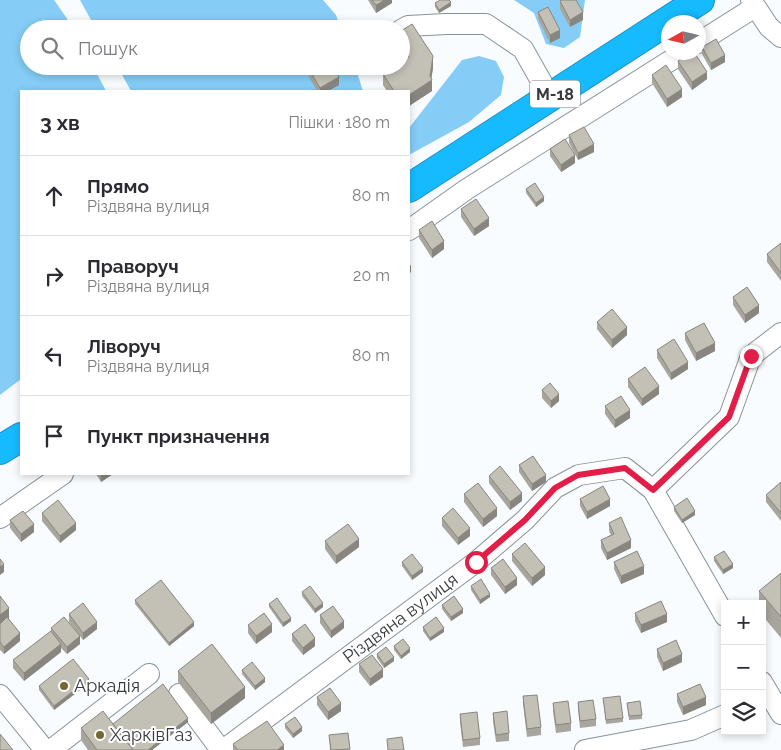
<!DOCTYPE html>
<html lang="uk">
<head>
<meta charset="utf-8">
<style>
  :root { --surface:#fff; --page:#f7f7f7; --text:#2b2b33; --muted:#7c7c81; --line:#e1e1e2 }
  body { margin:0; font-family:Raleway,sans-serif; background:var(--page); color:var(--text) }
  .controls { position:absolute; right:15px; bottom:15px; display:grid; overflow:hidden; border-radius:0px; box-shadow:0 2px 8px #0003 }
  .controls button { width:45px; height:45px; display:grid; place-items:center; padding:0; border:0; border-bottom:1px solid var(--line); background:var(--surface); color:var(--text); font:25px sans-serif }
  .compass { position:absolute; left:661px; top:15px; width:45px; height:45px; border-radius:50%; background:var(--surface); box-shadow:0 2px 8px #0003; rotate:262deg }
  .stop { position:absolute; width:15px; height:15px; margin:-11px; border:4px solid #e11d48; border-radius:50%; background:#fff }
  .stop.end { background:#e11d48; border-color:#fff; box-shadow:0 1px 5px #0008 }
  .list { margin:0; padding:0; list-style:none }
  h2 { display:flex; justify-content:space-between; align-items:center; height:65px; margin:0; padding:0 20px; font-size:21px }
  h2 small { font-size:16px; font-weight:400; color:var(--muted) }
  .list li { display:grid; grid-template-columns:32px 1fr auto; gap:15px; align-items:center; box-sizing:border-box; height:80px; padding:0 20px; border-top:1px solid var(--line) }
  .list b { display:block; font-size:19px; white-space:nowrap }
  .list p { margin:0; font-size:16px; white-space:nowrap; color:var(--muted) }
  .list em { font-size:16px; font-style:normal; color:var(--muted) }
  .icon { flex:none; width:28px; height:28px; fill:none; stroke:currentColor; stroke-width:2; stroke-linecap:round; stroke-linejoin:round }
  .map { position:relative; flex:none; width:781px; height:750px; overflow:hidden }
  .search { position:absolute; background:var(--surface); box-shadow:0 2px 8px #0003; left:20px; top:20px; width:390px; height:55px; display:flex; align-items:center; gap:12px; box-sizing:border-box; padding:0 18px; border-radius:28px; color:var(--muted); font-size:19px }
  .panel { position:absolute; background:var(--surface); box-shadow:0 2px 8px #0003; left:20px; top:90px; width:390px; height:385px; border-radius:0px }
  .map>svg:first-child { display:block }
  .forest { fill:#85cdf6 }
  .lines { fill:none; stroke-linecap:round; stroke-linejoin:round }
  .minor-casing { stroke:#899398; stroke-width:22 }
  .highway-casing { stroke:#228ebb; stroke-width:30 }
  .minor { stroke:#fff; stroke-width:20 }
  .highway { stroke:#16bbff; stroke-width:28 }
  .wall { fill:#a8a59d }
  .shaded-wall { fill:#88867f }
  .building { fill:#c3c0b6; stroke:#88867f }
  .route { stroke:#e11d48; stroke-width:6 }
  .poi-dot { fill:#766634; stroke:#fff; stroke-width:2 }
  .labels { text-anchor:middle; stroke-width:4; stroke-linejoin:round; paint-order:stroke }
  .shield { fill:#fff; stroke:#737678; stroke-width:1 }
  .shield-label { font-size:16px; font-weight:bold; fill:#373b3e }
  .street-label { font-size:18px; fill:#373b3e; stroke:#fff }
  .poi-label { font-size:18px; fill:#373b3e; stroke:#fff; text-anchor:start }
</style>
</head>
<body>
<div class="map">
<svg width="781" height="750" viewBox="0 0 781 750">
  <rect width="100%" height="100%" fill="#f8fcff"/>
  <g class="forest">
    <polygon points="0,0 54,0 66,17 73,29 29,29 29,66 93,66 106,91 21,91 21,379 0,395"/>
    <polygon points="80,0 323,0 336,15 341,29 96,29"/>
    <polygon points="514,0 585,0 580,37 564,48 546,44 534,13"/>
    <polygon points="479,56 496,61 504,77 501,95 469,122 409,155 409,128 462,60"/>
    <polygon points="117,66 355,66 363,91 131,91"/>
  </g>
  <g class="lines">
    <g class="minor-casing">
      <g id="minor">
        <polyline points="751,0 769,27 781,37"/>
        <polyline points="401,30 408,26 446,24 486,24 523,49 550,97"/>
        <polyline points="698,43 755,7"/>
        <polyline points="409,230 467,189 684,52"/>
        <polyline points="653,490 729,417 751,356 781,333"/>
        <polyline points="0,518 63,474"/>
        <polyline points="762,682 781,714"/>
        <polyline points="179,694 221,750"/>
        <polyline points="0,695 45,750"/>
        <polyline points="51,750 149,674"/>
        <path id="s1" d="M223,750L476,562L525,520L555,488L579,475L625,468L653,490L725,616"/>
        <polyline points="585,750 691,730 725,715"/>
      </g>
    </g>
    <g class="highway-casing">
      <g id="highway">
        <polyline points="409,188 700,0"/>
        <polyline points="0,450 21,437"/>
      </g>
    </g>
    <use href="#minor" class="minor"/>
    <use href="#highway" class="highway"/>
  </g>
  <g class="wall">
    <polygon points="368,0 392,0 392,3 376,13"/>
    <polygon points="560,1 583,20 570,27 560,9"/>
    <polygon points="435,3 451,6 439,13 435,7"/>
    <polygon points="538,12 560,38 550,43 538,19"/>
    <polygon points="401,31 433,68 431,78 432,91 409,106 409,91 387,91 383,85 383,74 404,60 401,55"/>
    <polygon points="702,47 725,62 711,70 702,54"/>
    <polygon points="678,61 707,79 692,90 678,69"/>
    <polygon points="303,66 333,66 339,85 328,91 317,91"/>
    <polygon points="652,75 682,97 667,107 652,83"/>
    <polygon points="569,135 594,152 578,160 569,143"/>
    <polygon points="550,149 575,163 561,172 550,156"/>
    <polygon points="526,189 544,201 536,207 526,193"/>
    <polygon points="461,209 489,226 474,236 461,217"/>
    <polygon points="419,230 444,249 432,258 419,238"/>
    <polygon points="781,243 781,281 767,262 767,254"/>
    <polygon points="733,297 759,313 745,323 733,305"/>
    <polygon points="597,322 627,335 612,348 597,329"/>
    <polygon points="685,333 715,351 696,361 685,340"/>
    <polygon points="657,350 688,369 671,380 657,358"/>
    <polygon points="628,379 659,394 642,406 628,387"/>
    <polygon points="542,390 559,401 551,408 542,398"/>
    <polygon points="605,406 630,418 615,428 605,414"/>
    <polygon points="519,465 546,482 532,491 519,472"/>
    <polygon points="96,474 113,474 101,482"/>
    <polygon points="489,476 522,501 510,510 489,483"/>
    <polygon points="781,482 781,521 766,502 766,495"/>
    <polygon points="464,494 497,516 483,527 464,502"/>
    <polygon points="580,499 610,506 587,519 580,506"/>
    <polygon points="674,507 695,515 682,523 674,511"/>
    <polygon points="42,513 76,530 60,543 42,521"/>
    <polygon points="442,518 470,536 458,545 442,526"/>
    <polygon points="10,520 34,532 21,542 10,528"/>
    <polygon points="609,523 631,548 607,560 601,548 601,540 611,535 609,531"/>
    <polygon points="325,541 359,547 336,564 325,549"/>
    <polygon points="512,554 545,575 532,586 512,561"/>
    <polygon points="714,557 733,568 723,574 714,561"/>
    <polygon points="402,562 423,572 412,580 402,566"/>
    <polygon points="614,562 644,574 621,584 614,569"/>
    <polygon points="491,568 517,585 505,594 491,575"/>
    <polygon points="781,573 781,638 762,615 762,604 759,604 759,591"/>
    <polygon points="471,586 490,597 480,604 471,590"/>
    <polygon points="302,592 323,607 315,613 302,596"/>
    <polygon points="0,596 9,619 20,641 4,654 0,650"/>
    <polygon points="135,600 194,626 169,646 135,604"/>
    <polygon points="269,604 291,621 283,627 269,607"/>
    <polygon points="442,605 463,613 451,621 442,609"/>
    <polygon points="635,613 667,622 641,633 635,621"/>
    <polygon points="69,614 97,629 83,640 69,622"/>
    <polygon points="320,615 344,628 331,638 320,623"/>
    <polygon points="248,625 272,632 256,644 248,633"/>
    <polygon points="423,627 444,632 430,641 423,631"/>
    <polygon points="51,628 80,644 67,654 61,648 61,652 24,681 13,668 13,660 51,632"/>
    <polygon points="292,634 315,646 303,655 292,641"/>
    <polygon points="394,646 410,652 401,659 394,650"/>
    <polygon points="657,649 682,662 663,671 657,657"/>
    <polygon points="377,654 394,661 384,668 377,658"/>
    <polygon points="359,664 383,677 370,686 359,672"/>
    <polygon points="242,670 265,682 255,690 242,674"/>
    <polygon points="178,671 245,698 211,724 178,682"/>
    <polygon points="89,683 54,710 39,690 39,686"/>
    <polygon points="677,694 706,705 683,715 677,702"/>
    <polygon points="523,696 541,727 541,735 527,737 523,704"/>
    <polygon points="317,697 341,711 328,720 317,705"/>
    <polygon points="603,698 623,718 623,722 606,724"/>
    <polygon points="578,702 596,719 596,726 580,728 578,709"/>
    <polygon points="553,703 571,723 571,731 556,733 553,711"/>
    <polygon points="627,703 642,715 642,719 629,720"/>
    <polygon points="493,713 509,733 509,741 496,742 493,721"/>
    <polygon points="460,714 480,738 480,745 463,747 460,722"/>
    <polygon points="188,722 152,750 88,750 81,740 81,728"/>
    <polygon points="285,724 302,731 293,738 285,728"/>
    <polygon points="348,733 350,750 330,750 329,735"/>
    <polygon points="233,744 284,750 233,750"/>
  </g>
  <g class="shaded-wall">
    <polygon points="385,0 392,0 392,3 376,13 376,5"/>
    <polygon points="451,2 451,6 439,13 439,10"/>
    <polygon points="583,12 583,20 570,27 570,20"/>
    <polygon points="560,30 560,38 550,43 550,35"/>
    <polygon points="725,55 725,62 711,70 711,63"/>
    <polygon points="433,56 433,68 431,81 432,80 432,91 409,106 409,95 430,76"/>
    <polygon points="707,72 707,79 692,90 692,82"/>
    <polygon points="339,77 339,85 328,91 320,91 320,88"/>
    <polygon points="682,89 682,97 667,107 667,99"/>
    <polygon points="594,144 594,152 578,160 578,153"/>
    <polygon points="575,155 575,163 561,172 561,165"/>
    <polygon points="544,197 544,201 536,207 536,203"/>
    <polygon points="489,218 489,226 474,236 474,229"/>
    <polygon points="444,241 444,249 432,258 432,250"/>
    <polygon points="411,265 411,272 409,274 409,266"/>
    <polygon points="759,305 759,313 745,323 745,315"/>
    <polygon points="627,327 627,335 612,348 612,340"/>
    <polygon points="715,343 715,351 696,361 696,353"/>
    <polygon points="688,362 688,369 671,380 671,373"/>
    <polygon points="659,386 659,394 642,406 642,399"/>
    <polygon points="559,394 559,401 551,408 551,401"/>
    <polygon points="630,410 630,418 615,428 615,420"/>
    <polygon points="101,474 113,474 101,482"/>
    <polygon points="546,475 546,482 532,491 532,484"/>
    <polygon points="522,493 522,501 510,510 510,502"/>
    <polygon points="610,499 610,506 587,519 587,512"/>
    <polygon points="497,508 497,516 483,527 483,519"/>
    <polygon points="695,511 695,515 682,523 682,520"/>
    <polygon points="76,523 76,530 60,543 60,536"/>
    <polygon points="34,524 34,532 21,542 21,534"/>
    <polygon points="470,528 470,536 458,545 458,538"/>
    <polygon points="359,539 359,547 336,564 336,556"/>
    <polygon points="631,540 631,548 607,560 607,553"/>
    <polygon points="4,564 4,572 0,575 0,567"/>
    <polygon points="733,564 733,568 723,574 723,570"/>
    <polygon points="644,566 644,574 621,584 621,576"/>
    <polygon points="545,567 545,575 532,586 532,578"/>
    <polygon points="423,568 423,572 412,580 412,576"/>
    <polygon points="517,578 517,585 505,594 505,587"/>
    <polygon points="490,594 490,597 480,604 480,600"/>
    <polygon points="323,603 323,607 315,613 315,609"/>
    <polygon points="9,608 9,619 0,626 0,615"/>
    <polygon points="463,609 463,613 451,621 451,617"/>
    <polygon points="667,614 667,622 641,633 641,625"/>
    <polygon points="291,618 291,621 283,627 283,623"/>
    <polygon points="344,621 344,628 331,638 331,631"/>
    <polygon points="97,622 97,629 83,640 83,633"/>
    <polygon points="194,622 194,626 169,646 169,643"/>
    <polygon points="272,624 272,632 256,644 256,636"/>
    <polygon points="444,628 444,632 430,641 430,638"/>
    <polygon points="20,633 20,641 4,654 4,647"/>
    <polygon points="80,636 80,644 67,654 67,647"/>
    <polygon points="315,638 315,646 303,655 303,648"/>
    <polygon points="61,644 61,652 24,681 24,673"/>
    <polygon points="410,648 410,652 401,659 401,656"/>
    <polygon points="682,654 682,662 663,671 663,663"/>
    <polygon points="394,657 394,661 384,668 384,664"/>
    <polygon points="383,669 383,677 370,686 370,679"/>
    <polygon points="265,678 265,682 255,690 255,686"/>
    <polygon points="89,679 89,683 54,710 54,706"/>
    <polygon points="245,687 245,698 211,724 211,713"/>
    <polygon points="706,697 706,705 683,715 683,707"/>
    <polygon points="341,703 341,711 328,720 328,712"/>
    <polygon points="188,718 188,722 152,750 148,750"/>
    <polygon points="302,727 302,731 293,738 293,734"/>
    <polygon points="284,745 284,750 277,750"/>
  </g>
  <g class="building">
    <polygon points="372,0 385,0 376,5"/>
    <polygon points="440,0 449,0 451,2 439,10 435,3"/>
    <polygon points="562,0 576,0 583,12 570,20 560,1"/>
    <polygon points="548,7 560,30 550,35 538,12"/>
    <polygon points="412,24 433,56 430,76 432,80 409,95 409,91 394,91 383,74 394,66 401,66 401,62 409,57 401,44 401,31"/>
    <polygon points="716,39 725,55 711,63 702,47"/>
    <polygon points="691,52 694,52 707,72 692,82 678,61"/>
    <polygon points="666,65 682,89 667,99 652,75"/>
    <polygon points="307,66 333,66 339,77 320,88"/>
    <polygon points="584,127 594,144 578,153 569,135"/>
    <polygon points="565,139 575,155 561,165 550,149"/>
    <polygon points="535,183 544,197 536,203 526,189"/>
    <polygon points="476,199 489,218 474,229 461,209"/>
    <polygon points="432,221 444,241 432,250 419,230"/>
    <polygon points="781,243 781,273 767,254"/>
    <polygon points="747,287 759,305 745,315 733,297"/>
    <polygon points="612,309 627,327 612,340 597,322"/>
    <polygon points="704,323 715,343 696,353 685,333"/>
    <polygon points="674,339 688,362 671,373 657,350"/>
    <polygon points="645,367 659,386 642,399 628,379"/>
    <polygon points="550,383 559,394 551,401 542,390"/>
    <polygon points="621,396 630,410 615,420 605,406"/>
    <polygon points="533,456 546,475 532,484 519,465"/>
    <polygon points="500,466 522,493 510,502 489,476"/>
    <polygon points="781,482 781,513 766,495"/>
    <polygon points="478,483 497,508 483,519 464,494"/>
    <polygon points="603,486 610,499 587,512 580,499"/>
    <polygon points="687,498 695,511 682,520 674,507"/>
    <polygon points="58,500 76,523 60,536 42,513"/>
    <polygon points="453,508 470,528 458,538 442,518"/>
    <polygon points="23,511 34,524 21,534 10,520"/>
    <polygon points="621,517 631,540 607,553 601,540 614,534 609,523"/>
    <polygon points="348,524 359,539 336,556 325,541"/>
    <polygon points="525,543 545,567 532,578 512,554"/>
    <polygon points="637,551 644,566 621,576 614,562"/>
    <polygon points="724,551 733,564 723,570 714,557"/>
    <polygon points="412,554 423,568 412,576 402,562"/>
    <polygon points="0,559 4,564 0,567"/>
    <polygon points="503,559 517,578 505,587 491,568"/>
    <polygon points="781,573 781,617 759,591"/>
    <polygon points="481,579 490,594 480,600 471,586"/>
    <polygon points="161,580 194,622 169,643 135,600"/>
    <polygon points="310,586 323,603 315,609 302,592"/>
    <polygon points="0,596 9,608 0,615"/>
    <polygon points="454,596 463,609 451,617 442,605"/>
    <polygon points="277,598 291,618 283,623 269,604"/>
    <polygon points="661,601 667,614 641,625 635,613"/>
    <polygon points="83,603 97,622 83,633 69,614"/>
    <polygon points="333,606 344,621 331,631 320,615"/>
    <polygon points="264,613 272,624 256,636 248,625"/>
    <polygon points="7,617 20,633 4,647 0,642 0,624"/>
    <polygon points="64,617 80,636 67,647 51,628"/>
    <polygon points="436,617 444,628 430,638 423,627"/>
    <polygon points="305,624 315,638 303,648 292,634"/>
    <polygon points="51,631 61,644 24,673 13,660"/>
    <polygon points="403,639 410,648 401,656 394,646"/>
    <polygon points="676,640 682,654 663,663 657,649"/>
    <polygon points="212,644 245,687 211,713 178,671"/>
    <polygon points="386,647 394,657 384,664 377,654"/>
    <polygon points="372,655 383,669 370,679 359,664"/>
    <polygon points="73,659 89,679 54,706 39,686"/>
    <polygon points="252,662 265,678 255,686 242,670"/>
    <polygon points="163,684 188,718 148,750 133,750 113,724"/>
    <polygon points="700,684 706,697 683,707 677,694"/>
    <polygon points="330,688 341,703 328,712 317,697"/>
    <polygon points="537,695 541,727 527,729 523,696"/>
    <polygon points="620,696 623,718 606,720 603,698"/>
    <polygon points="593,700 596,719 580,721 578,702"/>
    <polygon points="568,701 571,723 556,725 553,703"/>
    <polygon points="640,701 642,715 629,716 627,703"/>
    <polygon points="103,711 133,750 97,750 81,728"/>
    <polygon points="507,711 509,733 496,735 493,713"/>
    <polygon points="477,712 480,738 463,740 460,714"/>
    <polygon points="295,717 302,727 293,734 285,724"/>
    <polygon points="267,721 284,745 277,750 238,750 233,744"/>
    <polygon points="348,733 350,749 331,750 329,735"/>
    <polygon points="0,734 13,750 0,750"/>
    <polygon points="402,737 404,750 388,750 387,739"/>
  </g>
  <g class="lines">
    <polyline class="route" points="476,562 525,520 555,488 578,475 625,468 653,490 729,417 751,356"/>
  </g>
  <g class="poi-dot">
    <circle cx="64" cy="686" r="5"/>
    <circle cx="100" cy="735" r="5"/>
  </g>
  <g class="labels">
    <rect class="shield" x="530" y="80.5" width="50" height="27" rx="4"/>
    <g class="shield-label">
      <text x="555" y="100">М-18</text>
    </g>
    <g class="street-label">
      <text dy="6" stroke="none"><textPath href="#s1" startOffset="221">Різдвяна вулиця</textPath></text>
    </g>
    <g class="poi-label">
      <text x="74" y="692">Аркадія</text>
      <text x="110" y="741">ХарківГаз</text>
    </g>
  </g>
</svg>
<div class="controls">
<button>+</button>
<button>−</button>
<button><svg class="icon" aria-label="layers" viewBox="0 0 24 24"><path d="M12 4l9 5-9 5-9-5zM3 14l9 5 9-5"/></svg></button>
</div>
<svg class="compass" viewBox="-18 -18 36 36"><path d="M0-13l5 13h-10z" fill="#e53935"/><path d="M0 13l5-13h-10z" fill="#7c7c81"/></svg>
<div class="stop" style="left:476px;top:562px"></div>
<div class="stop end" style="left:751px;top:356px"></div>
<div class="search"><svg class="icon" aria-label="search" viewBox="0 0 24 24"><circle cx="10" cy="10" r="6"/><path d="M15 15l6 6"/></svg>Пошук</div>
<section class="panel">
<h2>3 хв<small>Пішки · 180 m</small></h2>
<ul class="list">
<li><svg class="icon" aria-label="ahead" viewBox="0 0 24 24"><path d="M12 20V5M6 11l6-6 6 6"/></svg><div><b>Прямо</b><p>Різдвяна вулиця</p></div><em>80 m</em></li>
<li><svg class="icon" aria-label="right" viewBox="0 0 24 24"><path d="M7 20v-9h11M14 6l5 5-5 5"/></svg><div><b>Праворуч</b><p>Різдвяна вулиця</p></div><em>20 m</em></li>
<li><svg class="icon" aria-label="left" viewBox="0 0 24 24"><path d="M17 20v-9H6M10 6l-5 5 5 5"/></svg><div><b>Ліворуч</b><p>Різдвяна вулиця</p></div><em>80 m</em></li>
<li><svg class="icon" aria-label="arrive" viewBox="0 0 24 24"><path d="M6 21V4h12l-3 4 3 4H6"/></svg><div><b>Пункт призначення</b></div></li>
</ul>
</section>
</div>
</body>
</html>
